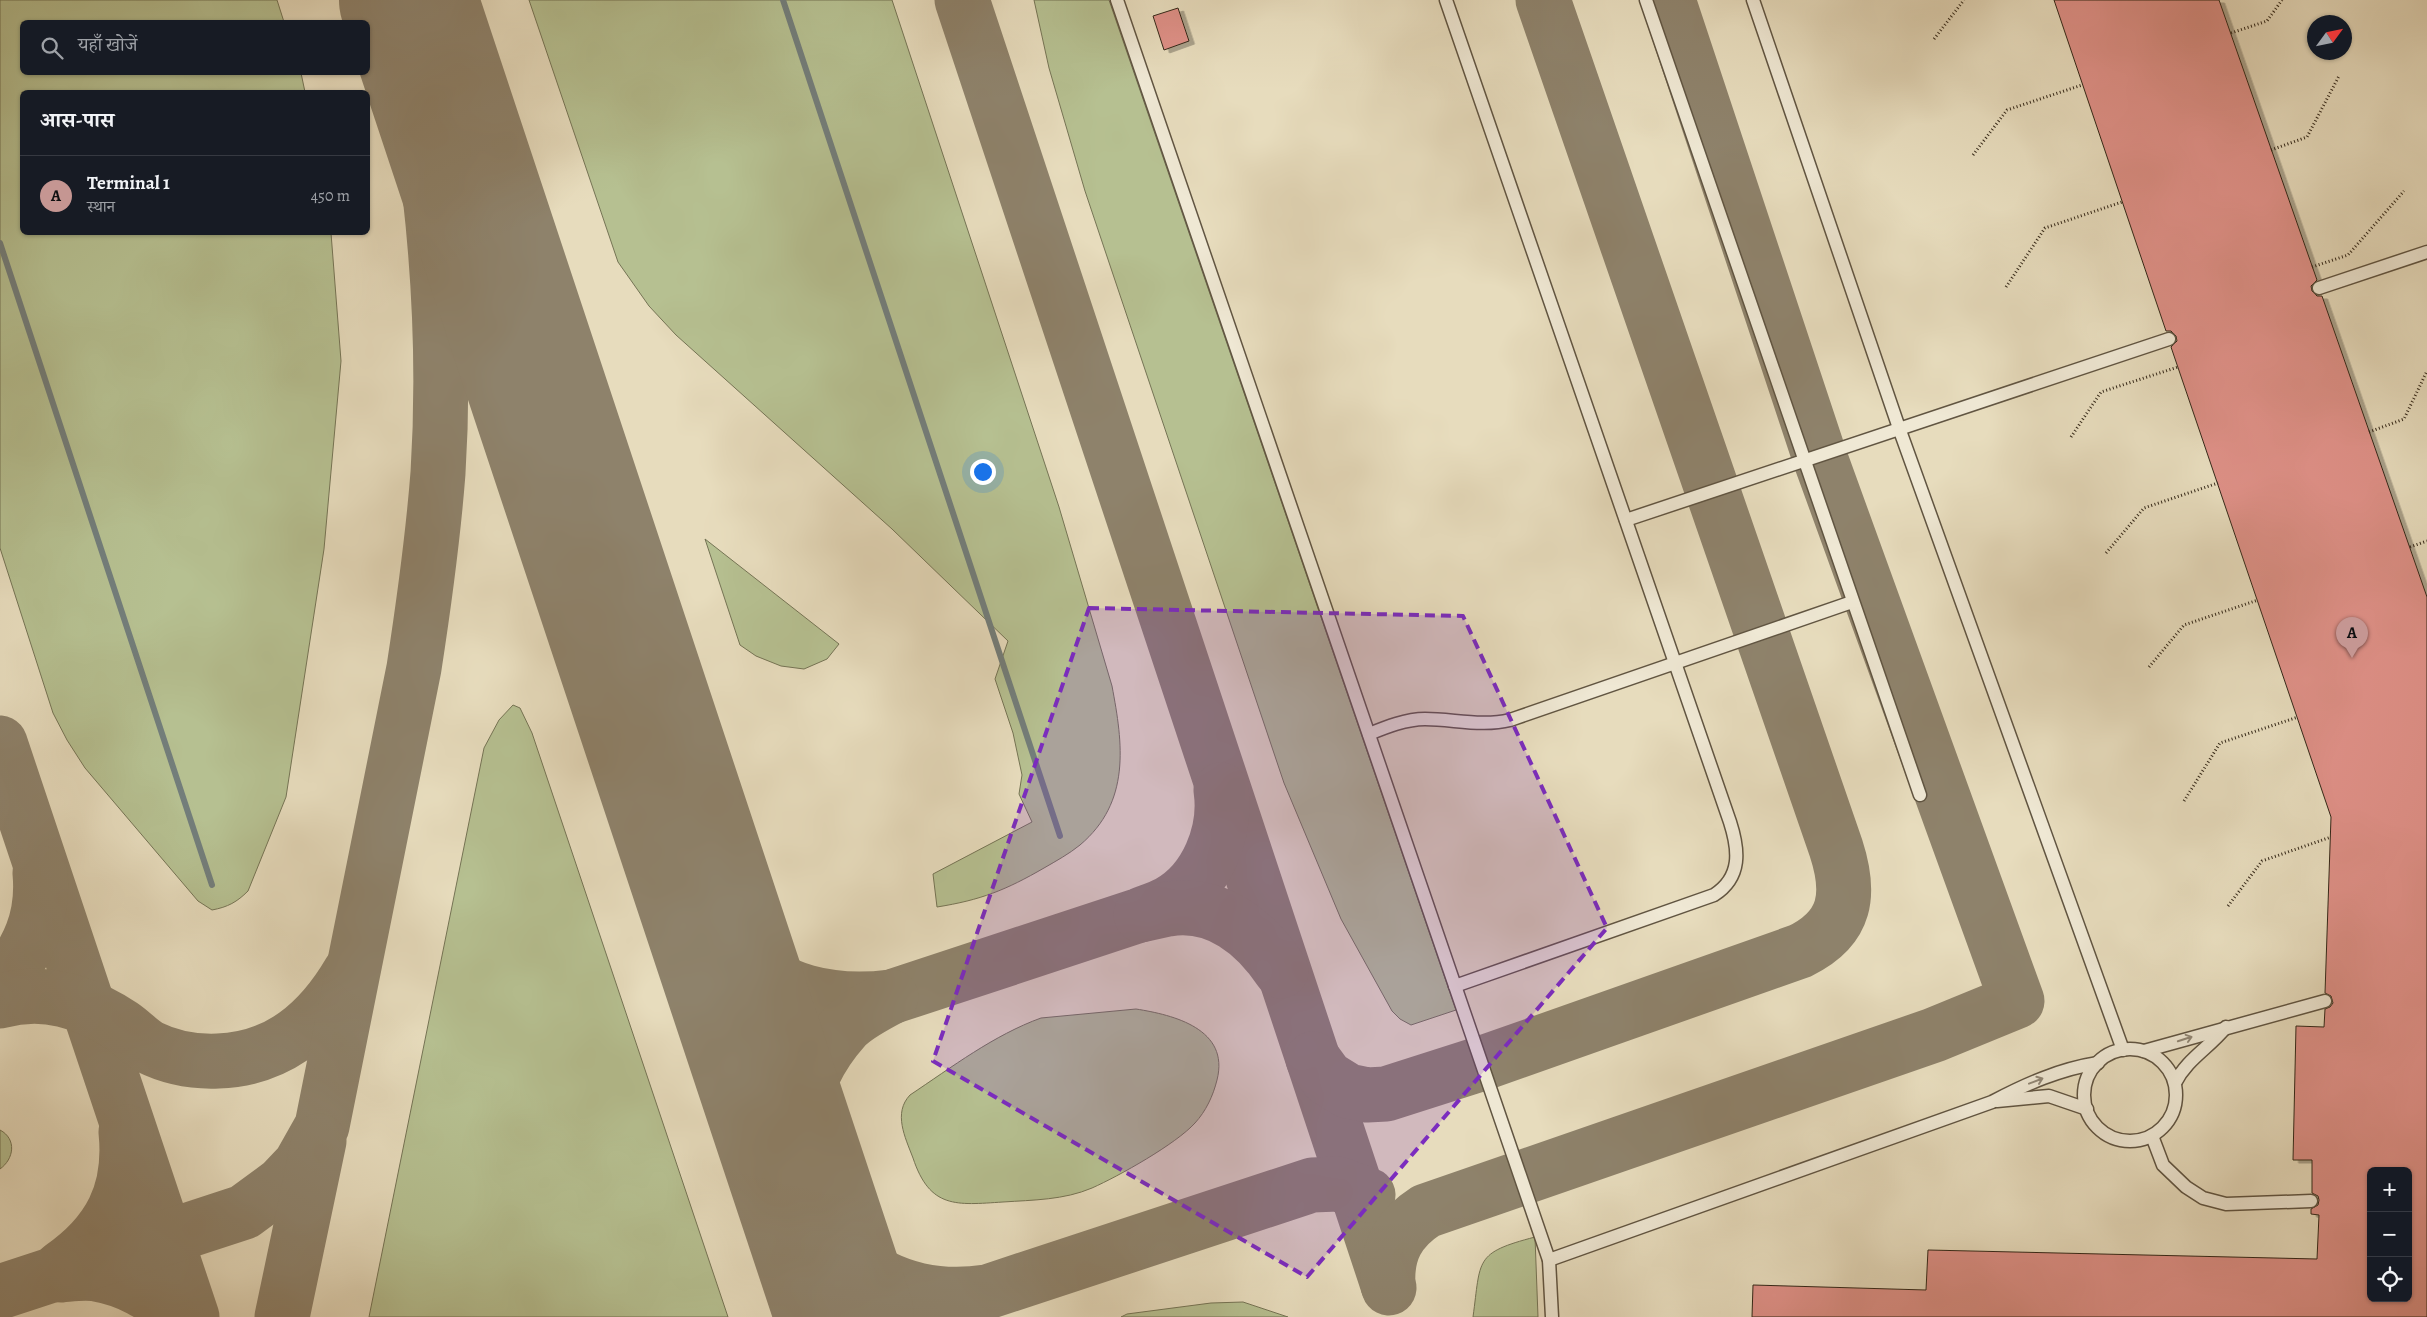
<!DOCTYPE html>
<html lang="hi">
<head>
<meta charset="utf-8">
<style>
  :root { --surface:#171b24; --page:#242831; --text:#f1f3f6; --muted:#9ea1a6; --line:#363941; --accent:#c59692 }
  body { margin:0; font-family:Alegreya,"Noto Serif Devanagari",serif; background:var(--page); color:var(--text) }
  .controls { position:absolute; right:15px; bottom:15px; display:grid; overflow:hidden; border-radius:8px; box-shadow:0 1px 4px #0004 }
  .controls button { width:45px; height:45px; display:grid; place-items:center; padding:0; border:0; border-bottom:1px solid var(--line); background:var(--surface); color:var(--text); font:25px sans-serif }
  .compass { position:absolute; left:2307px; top:15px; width:45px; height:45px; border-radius:50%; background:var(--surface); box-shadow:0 1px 4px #0004; rotate:57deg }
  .you { position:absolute; left:982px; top:471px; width:18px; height:18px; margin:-12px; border:4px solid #fff; border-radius:50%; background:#1a73e8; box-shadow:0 0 0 8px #1a73e833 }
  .badge { display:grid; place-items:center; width:32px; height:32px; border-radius:50%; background:var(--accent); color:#111; font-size:16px; font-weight:700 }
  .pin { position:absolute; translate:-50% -41px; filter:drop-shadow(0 1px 2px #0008) }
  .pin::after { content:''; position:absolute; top:26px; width:18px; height:15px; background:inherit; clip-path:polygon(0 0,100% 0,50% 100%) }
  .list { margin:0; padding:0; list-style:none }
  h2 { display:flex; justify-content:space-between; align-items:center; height:65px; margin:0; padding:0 20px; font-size:21px }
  h2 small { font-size:16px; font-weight:400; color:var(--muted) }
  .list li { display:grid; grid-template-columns:32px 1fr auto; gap:15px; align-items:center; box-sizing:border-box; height:80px; padding:0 20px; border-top:1px solid var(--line) }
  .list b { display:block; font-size:19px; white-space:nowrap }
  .list p { margin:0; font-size:16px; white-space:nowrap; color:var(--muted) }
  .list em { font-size:16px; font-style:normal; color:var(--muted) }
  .icon { flex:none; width:28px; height:28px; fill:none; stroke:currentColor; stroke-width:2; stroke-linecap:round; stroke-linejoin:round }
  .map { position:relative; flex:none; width:2427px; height:1317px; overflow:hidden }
  .search { position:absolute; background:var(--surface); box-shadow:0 1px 4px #0004; left:20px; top:20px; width:350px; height:55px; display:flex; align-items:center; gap:12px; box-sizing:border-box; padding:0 18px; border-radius:8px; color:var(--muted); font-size:19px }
  .panel { position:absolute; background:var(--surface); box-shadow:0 1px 4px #0004; left:20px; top:90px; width:350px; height:145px; border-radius:8px }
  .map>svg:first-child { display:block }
  .green { fill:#b6c091; stroke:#757455 }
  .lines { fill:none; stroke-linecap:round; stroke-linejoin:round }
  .stream { stroke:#737e7b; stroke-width:6 }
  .taxiway { stroke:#8e826b; stroke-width:55 }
  .runway { stroke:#8e826b; stroke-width:138 }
  .building { fill:#de9087; stroke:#342819; fill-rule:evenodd; filter:url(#shadow) }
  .lane-casing { stroke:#615542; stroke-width:15 }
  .path { stroke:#342819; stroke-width:3; stroke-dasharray:1 2.5; stroke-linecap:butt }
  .lane { stroke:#efe8d4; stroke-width:12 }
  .oneway { stroke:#928876 }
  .marked { fill:#7b2cbf; fill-opacity:0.2; stroke:#7b2cbf; stroke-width:4; stroke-dasharray:10 6; stroke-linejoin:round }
</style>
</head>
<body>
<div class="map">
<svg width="2427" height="1317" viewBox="0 0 2427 1317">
  <defs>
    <filter id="shadow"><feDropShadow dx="5.5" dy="3" stdDeviation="0" flood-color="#0004"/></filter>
  </defs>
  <rect width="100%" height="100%" fill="#e7dcbd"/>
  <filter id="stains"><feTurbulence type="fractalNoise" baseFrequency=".004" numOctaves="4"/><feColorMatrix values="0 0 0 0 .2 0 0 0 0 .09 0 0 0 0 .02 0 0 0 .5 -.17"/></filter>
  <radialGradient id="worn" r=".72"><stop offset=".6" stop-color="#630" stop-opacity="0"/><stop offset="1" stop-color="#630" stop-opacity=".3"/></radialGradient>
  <g class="green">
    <path d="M0,0H277L284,22H22V72L301,73L305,92H22V232L331,233L341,361L324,549L286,797L248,891C237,902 228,907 212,910L198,901L85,768L67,740L53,713L0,548Z"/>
    <path d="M529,0H892L1059,507L1112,686C1123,744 1131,802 1080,845C1069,854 1056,861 1044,868C1006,890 981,900 937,907L933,874L1032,822L1019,794L1022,775L1013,733L995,679L1008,641L892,529L676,335L649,306L618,262Z"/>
    <polygon points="1034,0 1109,0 1456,1010 1411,1025 1400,1019 1392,1011 1341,919 1284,783 1085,191 1049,68"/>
    <polygon points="705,539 839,644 827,659 804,669 781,666 756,656 740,645"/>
    <polygon points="513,705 520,708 532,733 728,1317 369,1317 484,748 499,720"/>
    <path d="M1136,1009C1174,1015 1230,1029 1217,1080C1213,1096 1206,1111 1195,1123C1176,1144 1119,1176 1092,1188C1064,1200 1033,1200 1003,1202C956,1205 930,1209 913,1158C905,1137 893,1113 910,1095C952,1067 994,1035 1041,1018Z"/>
    <path d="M0,1130C17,1139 14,1159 0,1169Z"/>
    <path d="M1535,1237L1538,1317H1473C1481,1259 1474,1253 1535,1237Z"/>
    <polygon points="1243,1302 1288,1317 1121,1317 1127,1314 1211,1303"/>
  </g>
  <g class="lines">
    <g class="stream">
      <polyline points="783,0 1060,836"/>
      <polyline points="0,243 212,885"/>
    </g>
    <g class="taxiway">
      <polyline points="962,0 1389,1288"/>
      <polyline points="0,743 192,1317"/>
      <path d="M704,890C713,909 723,930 736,947C774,994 835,1004 891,997L1140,915C1150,911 1160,908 1169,903C1207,882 1227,832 1221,790"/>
      <path d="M1141,915C1150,913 1159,911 1168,909C1217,901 1256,933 1281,971"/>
      <path d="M0,984C29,952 44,917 40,873"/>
      <path d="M891,997C875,1006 856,1015 844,1028C738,1147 829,1316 987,1292L1312,1185L1338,1184L1368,1195"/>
      <path d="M0,1001C44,989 84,1001 122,1026C131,1032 139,1041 149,1047C171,1058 194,1062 218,1061C279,1059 320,1023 350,972"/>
      <path d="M1313,1059L1327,1078L1348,1091L1367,1095L1386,1094L1483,1063L1800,951C1847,928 1851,894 1836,848L1543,0"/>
      <path d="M61,1268C110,1234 132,1192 126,1132"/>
      <path d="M61,1275C72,1274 85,1272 96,1274C125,1279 157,1294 176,1317"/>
      <path d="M1388,1285C1386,1252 1398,1229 1426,1211L1934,1035L2017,1001L1819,455L1668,0"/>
      <path d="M0,1292L244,1212L282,1184L300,1165L322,1126L414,668C424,603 433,538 438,473C448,314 431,155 398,0"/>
      <polyline points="282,1317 319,1141"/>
    </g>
    <polyline class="runway" points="408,0 845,1317"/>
  </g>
  <g class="building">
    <path d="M2054,0H2219L2317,280L2311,286L2312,291L2317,296H2322L2427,597V1317H1752L1753,1285L1926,1290L1928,1250L2317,1259L2319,1215L2311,1214V1209L2318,1205L2319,1200L2318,1196L2312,1193V1160H2293L2296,1026L2324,1027L2325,1009L2330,1007L2333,1003L2331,996L2325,993L2331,817L2171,347L2177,341L2176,336L2171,331H2166ZM2371,1171H2408V1298H2371Z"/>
    <polygon points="1178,8 1189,41 1164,50 1153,16"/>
  </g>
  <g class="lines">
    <g class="lane-casing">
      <g id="lane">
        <polyline points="1117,0 1549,1260 1552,1317"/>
        <path d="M1446,0L1730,822C1739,850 1742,877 1714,895L1455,986"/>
        <polyline points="1646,0 1920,795"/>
        <polyline points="1753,0 1899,428 2123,1050"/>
        <polyline points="2319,288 2427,252"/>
        <polyline points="1626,520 2169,339"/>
        <path d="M1369,734C1386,727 1406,719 1425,719C1453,719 1482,727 1510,720L1852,602"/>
        <circle cx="2130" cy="1095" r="46"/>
        <polyline points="2144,1051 2325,1001"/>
        <path d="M2175,1083C2187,1059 2209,1048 2226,1027"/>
        <polyline points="1997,1101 2049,1096 2087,1109"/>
        <polyline points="2152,1136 2163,1165 2186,1187 2203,1198 2226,1204 2311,1201"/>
        <path d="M1549,1260L1992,1102C2026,1084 2060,1069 2098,1063"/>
      </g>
    </g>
    <g class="path">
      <polyline points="2231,33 2267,21 2282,0"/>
      <polyline points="1934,39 1964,0"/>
      <polyline points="2271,150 2307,137 2339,76"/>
      <polyline points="1973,155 2007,110 2082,85"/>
      <polyline points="2312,267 2348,255 2404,191"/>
      <polyline points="2006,287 2045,228 2122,202"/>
      <polyline points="2369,432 2404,419 2427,371"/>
      <polyline points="2071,437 2101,392 2178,367"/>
      <polyline points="2410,547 2427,541"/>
      <polyline points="2106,553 2144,508 2218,483"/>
      <polyline points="2149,667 2184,625 2258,600"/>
      <polyline points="2184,801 2220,743 2298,717"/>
      <polyline points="2228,906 2262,861 2331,837"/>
    </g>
    <use href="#lane" class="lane"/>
  </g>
  <defs><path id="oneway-shaft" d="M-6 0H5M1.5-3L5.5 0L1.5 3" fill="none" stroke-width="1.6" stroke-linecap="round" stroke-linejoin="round" transform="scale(1.25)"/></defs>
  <g class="oneway">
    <use href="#oneway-shaft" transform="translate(2185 1039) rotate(-18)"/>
    <use href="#oneway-shaft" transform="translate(2036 1081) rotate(-21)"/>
  </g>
  <path class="marked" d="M1089,608L1463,616L1607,928L1307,1277L933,1061Z"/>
  <rect width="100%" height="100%" filter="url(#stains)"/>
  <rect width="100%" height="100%" fill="url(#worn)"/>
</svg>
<div class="controls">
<button>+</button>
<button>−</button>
<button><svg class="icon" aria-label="locate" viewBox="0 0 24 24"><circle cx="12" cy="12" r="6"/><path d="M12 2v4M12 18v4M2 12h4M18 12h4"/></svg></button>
</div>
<svg class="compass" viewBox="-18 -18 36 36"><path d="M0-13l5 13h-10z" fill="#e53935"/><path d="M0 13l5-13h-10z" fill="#9ea1a6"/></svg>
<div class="you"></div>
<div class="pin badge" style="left:2352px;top:658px">A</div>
<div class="search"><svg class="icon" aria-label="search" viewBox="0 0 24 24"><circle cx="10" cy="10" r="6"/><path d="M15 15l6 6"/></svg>यहाँ खोजें</div>
<section class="panel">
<h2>आस-पास<small></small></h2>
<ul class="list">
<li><span class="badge">A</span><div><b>Terminal 1</b><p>स्थान</p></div><em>450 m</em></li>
</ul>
</section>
</div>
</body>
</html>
